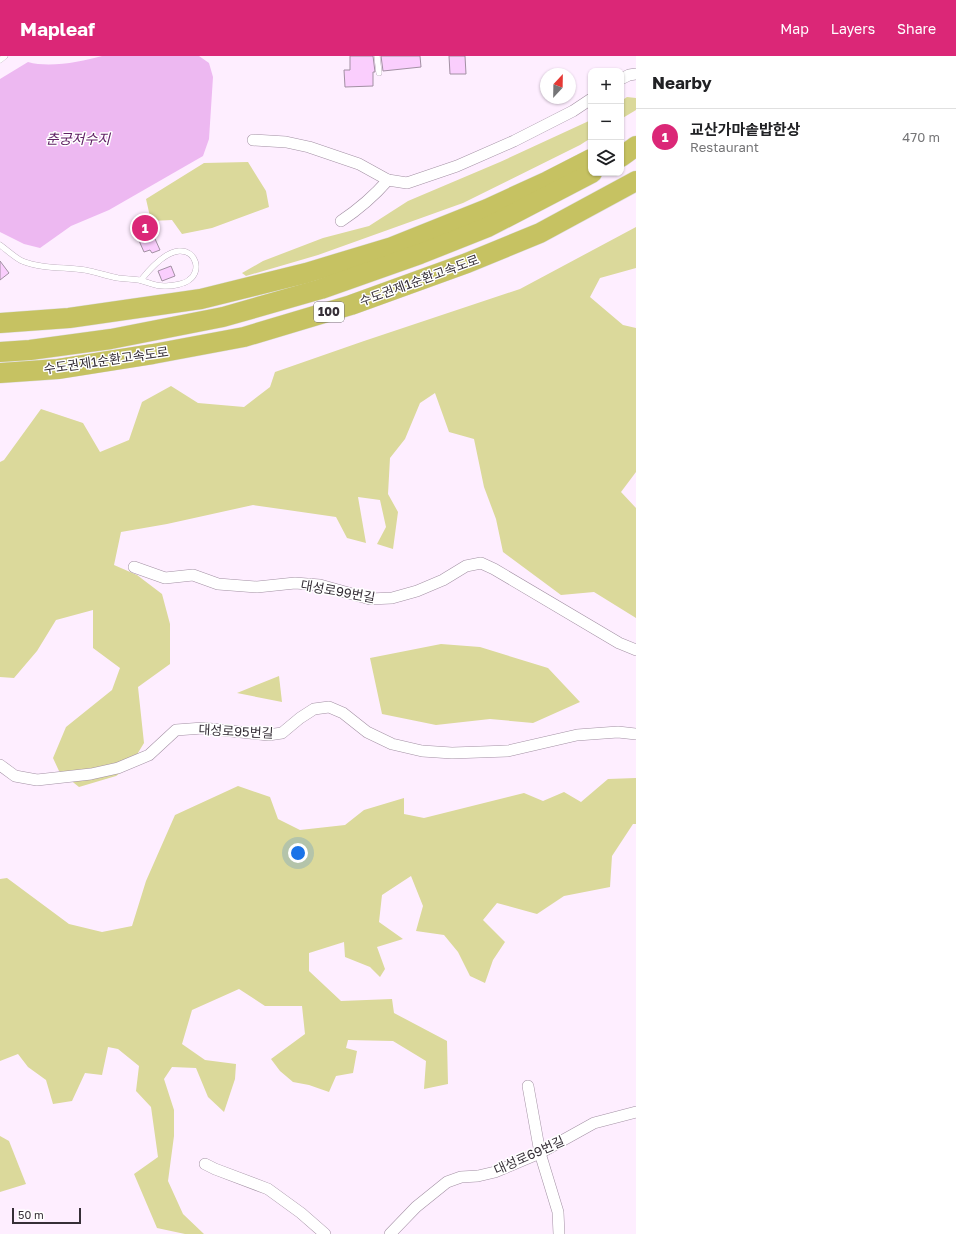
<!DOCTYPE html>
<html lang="en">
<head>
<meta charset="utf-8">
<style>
  :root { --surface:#fff; --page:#f2f2f2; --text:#202124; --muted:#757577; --line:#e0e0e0; --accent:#db2777 }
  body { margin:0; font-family:"Golos Text","Noto Sans KR",sans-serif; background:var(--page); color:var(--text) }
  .controls { position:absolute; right:12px; top:12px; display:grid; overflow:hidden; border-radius:8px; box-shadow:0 1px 3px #0004 }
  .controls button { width:36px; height:36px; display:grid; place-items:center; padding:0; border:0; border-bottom:1px solid var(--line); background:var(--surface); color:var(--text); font:20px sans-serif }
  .compass { position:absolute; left:540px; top:12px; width:36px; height:36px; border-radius:50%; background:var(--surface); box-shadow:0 1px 3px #0004; rotate:22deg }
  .scale { position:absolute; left:12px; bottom:10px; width:69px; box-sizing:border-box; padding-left:4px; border:2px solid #362f37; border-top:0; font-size:11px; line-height:14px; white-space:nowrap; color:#362f37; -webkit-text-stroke:3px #fff; paint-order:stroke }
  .you { position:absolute; left:298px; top:797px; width:14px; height:14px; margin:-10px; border:3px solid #fff; border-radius:50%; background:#1a73e8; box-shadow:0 0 0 6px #1a73e833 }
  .badge { display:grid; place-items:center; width:26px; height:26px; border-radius:50%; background:var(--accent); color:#fff; font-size:13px; font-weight:700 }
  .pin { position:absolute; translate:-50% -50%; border:2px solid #fff; box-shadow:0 1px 4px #0006 }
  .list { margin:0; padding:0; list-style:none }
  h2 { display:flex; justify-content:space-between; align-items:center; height:52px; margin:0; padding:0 16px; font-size:17px }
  h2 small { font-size:13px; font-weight:400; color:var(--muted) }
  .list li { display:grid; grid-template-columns:26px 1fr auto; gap:12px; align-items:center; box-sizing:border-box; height:56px; padding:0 16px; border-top:1px solid var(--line) }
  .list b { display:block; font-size:15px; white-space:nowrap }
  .list p { margin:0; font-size:13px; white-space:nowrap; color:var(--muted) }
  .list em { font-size:13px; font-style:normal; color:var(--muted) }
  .icon { flex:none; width:22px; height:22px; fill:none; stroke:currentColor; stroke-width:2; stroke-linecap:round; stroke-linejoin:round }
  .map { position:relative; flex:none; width:636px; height:1178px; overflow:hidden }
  header { display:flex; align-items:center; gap:24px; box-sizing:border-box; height:56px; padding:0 20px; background:var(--accent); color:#fff }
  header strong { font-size:19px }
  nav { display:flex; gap:22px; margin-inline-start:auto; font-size:14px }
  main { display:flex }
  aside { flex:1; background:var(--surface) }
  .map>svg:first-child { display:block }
  .green { fill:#dbd99b }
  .water { fill:#edb8f1 }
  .building { fill:#facefd; stroke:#a290a3 }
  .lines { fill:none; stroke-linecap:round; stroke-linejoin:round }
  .service-casing { stroke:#a391a4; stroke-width:6 }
  .minor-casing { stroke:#a391a4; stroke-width:12 }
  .motorway-casing { stroke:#dfdedf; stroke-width:21 }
  .service { stroke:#fff; stroke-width:5.5 }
  .minor { stroke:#fff; stroke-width:11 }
  .motorway { stroke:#c6c262; stroke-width:20 }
  .labels { text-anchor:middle; stroke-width:3; stroke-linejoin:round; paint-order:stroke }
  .shield { fill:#fff; stroke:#726d73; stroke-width:1 }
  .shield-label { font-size:12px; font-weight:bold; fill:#362f37 }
  .street-label { font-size:13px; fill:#362f37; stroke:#fff }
  .water-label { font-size:14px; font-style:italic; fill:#5f2164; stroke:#fff }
</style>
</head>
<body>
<header>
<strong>Mapleaf</strong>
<nav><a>Map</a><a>Layers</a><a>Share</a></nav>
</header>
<main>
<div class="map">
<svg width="636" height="1178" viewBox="0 0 636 1178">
  <rect width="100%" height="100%" fill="#feeeff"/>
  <g class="green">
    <polygon points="627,41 636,42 636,54 621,63 621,45"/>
    <polygon points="591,64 591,82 580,89 463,147 318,199 246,220 242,217 263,205 323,182 369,170 408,145 500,106"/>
    <polygon points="248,106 266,135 269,151 212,172 182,178 172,164 151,165 146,143 204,107"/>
    <polygon points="636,171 636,212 600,222 590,241 623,269 636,272 636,416 621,436 636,452 636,562 594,536 561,539 503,496 496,463 484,431 474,383 449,376 435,337 420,347 405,383 390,402 388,438 398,456 393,493 377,488 386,471 380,444 358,441 366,487 347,482 336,461 253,449 167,468 121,476 114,509 137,519 162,538 170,568 170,608 138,631 144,687 130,710 116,720 79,731 59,715 53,702 66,671 112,634 120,612 93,592 93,554 56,564 37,595 14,622 0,621 0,406 4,404 41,353 83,367 100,396 129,384 142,346 171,330 198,347 244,351 270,331 275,316 364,285 520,233"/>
    <polygon points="441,588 480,591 548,612 580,646 533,667 490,663 436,669 382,658 370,602"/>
    <polygon points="279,620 282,646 237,637"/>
    <polygon points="636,722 636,768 633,768 612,800 610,831 564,840 537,858 497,847 483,864 505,886 493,904 485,927 470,920 458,896 444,879 416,875 423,850 411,820 382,839 379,866 403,883 377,891 385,913 380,921 370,911 345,901 344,886 309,897 309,915 341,945 392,943 394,957 447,985 448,1028 424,1033 426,1005 393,985 348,984 346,992 357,995 353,1017 336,1020 329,1036 309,1029 293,1026 280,1015 271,1003 305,978 302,950 265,950 239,933 192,954 182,988 205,1004 236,1008 235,1023 224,1056 208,1041 196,1012 172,1011 164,1023 174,1054 174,1080 168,1125 183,1158 204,1178 185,1178 157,1172 134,1118 158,1101 151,1051 136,1035 139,1010 118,993 108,991 102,1019 85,1017 72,1045 53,1048 46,1024 28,1011 18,998 0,1005 0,823 7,822 69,868 102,876 132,870 146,825 175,759 238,730 270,741 278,763 300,774 345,769 364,754 404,742 404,758 424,762 524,737 543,745 564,736 581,746 608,723"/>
    <polygon points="0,1080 9,1085 26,1128 0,1136"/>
  </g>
  <path class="water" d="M102,0H199L209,7L213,21L209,83L203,100L109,154L71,170L40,192L24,188L0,176V23L28,6C49,12 81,6 102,0Z"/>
  <g class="building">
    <polygon points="350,0 373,0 375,16 373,16 373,30 345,31 344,14 350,14"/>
    <polygon points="381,0 420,0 421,11 383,15"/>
    <polygon points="449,0 465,0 466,18 450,18"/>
    <polygon points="147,165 160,194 152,197 150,194 144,196 133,171"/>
    <polygon points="0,205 9,217 0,224"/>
    <polygon points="171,210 175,220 162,225 158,215"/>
  </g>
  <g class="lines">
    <g class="service-casing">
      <g id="service">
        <polyline points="377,0 379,17"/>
        <polyline points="0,4 5,0"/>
        <path d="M0,189C7,194 14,201 22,205C42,213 65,211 85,214C96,216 107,220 118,222C125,223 132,223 139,224C148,226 156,231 166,230C173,230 184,228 189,224C202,215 196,194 179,195C165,196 149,214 141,224"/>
      </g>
    </g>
    <g class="minor-casing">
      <g id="minor">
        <polyline points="621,23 629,19 636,18"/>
        <polyline points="253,84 286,86 309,91 359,108 388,124 407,127 457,110 514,85 573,55 591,43"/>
        <path d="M341,165C359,153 374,140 388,124"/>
        <polyline points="134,511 165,522 193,519 218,528 257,531 295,527 320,529 370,543 392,542 417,535 443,524 466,510 481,507 494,513 619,587 636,594"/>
        <polyline points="0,709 15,720 37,724 91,718 118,712 149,699 176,674 203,672 268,679 282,677 300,662 314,653 329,651 343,657 367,676 392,688 422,695 452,697 508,695 577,679 618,676 636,678"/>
        <polyline points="528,1030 540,1097 558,1156 559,1178"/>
        <polyline points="205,1108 215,1113 268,1133 301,1157 325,1178"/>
        <polyline points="390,1178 416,1151 447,1126 461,1121 478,1120 495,1116 540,1097 594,1067 636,1056"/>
      </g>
    </g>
    <g class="motorway-casing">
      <g id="motorway">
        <polyline points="621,101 636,90"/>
        <polyline points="0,267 69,262 201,243 306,217 392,191 487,153 548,125 591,103"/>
        <polyline points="0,296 30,294 111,283 223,261 321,233 420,198 488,171 592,117"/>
        <polyline points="0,317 58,313 153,298 244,281 351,249 467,207 540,177 636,125"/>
      </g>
    </g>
    <use href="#service" class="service"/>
    <use href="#minor" class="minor"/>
    <use href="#motorway" class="motorway"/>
  </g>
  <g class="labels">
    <rect class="shield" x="314" y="246" width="30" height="20" rx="3"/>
    <g class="shield-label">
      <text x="329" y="260">100</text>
    </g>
    <g class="street-label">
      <text transform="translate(419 224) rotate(-20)" y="5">수도권제1순환고속도로</text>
      <text transform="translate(106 304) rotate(-8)" y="5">수도권제1순환고속도로</text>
      <text transform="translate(338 535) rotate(10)" y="5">대성로99번길</text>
      <text transform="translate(236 675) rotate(3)" y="5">대성로95번길</text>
      <text transform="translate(529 1099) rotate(-24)" y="5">대성로69번길</text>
    </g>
    <g class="water-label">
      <text x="78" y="88">춘궁저수지</text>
    </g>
  </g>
</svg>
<div class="controls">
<button>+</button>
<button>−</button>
<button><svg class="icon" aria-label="layers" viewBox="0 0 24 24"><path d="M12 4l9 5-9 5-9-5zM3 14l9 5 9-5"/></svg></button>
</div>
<svg class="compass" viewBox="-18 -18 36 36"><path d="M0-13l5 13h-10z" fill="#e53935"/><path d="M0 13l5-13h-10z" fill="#757577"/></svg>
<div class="scale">50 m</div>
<div class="you"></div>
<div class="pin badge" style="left:145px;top:172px">1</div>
</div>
<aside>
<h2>Nearby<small></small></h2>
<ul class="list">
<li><span class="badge">1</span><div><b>교산가마솥밥한상</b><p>Restaurant</p></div><em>470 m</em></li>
</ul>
</aside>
</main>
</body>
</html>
